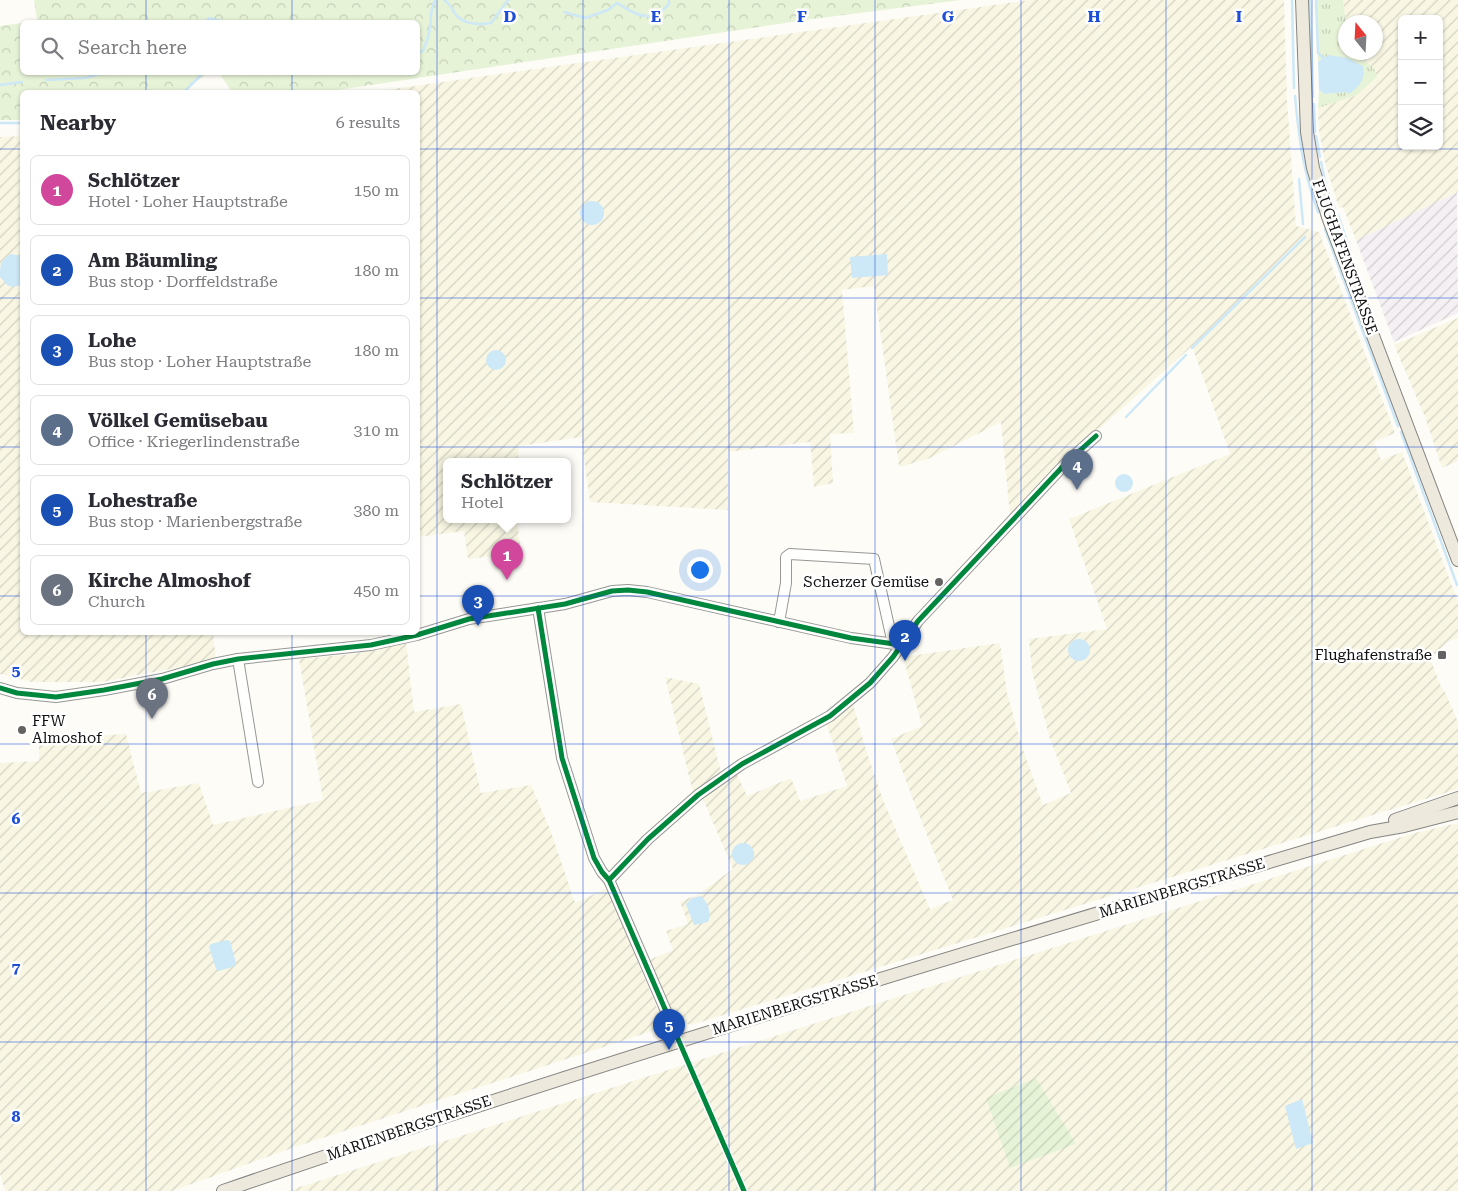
<!DOCTYPE html>
<html lang="en">
<head>
<meta charset="utf-8">
<style>
  :root { --surface:#fff; --page:#f2f2f3; --text:#2b2b33; --muted:#7c7c81; --line:#e1e1e2; --accent:#2563eb }
  body { margin:0; font-family:"Roboto Serif",serif; background:var(--page); color:var(--text) }
  .controls { position:absolute; right:15px; top:15px; display:grid; overflow:hidden; border-radius:8px; box-shadow:0 1px 4px #0004 }
  .controls button { width:45px; height:45px; display:grid; place-items:center; padding:0; border:0; border-bottom:1px solid var(--line); background:var(--surface); color:var(--text); font:25px sans-serif }
  .compass { position:absolute; left:1338px; top:15px; width:45px; height:45px; border-radius:50%; background:var(--surface); box-shadow:0 1px 4px #0004; rotate:342deg }
  .you { position:absolute; left:699px; top:569px; width:18px; height:18px; margin:-12px; border:4px solid #fff; border-radius:50%; background:#1a73e8; box-shadow:0 0 0 8px #1a73e833 }
  .badge { display:grid; place-items:center; width:32px; height:32px; border-radius:50%; background:var(--accent); color:#fff; font-size:16px; font-weight:700 }
  .pin { position:absolute; translate:-50% -41px; filter:drop-shadow(0 1px 2px #0008) }
  .pin::after { content:''; position:absolute; top:26px; width:18px; height:15px; background:inherit; clip-path:polygon(0 0,100% 0,50% 100%) }
  .popup { position:absolute; left:443px; top:458px; width:128px; height:65px; box-sizing:border-box; display:grid; place-content:center; border-radius:8px; background:var(--surface); filter:drop-shadow(0 1px 4px #0005); font-size:16px; white-space:nowrap; color:var(--muted) }
  .popup b { font-size:19px; color:var(--text) }
  .popup::after { content:''; position:absolute; left:50%; top:100%; margin-left:-10px; border:10px solid transparent; border-top-color:var(--surface) }
  .list { margin:0; padding:0; list-style:none }
  h2 { display:flex; justify-content:space-between; align-items:center; height:65px; margin:0; padding:0 20px; font-size:21px }
  h2 small { font-size:16px; font-weight:400; color:var(--muted) }
  .list li { display:grid; grid-template-columns:32px 1fr auto; gap:15px; align-items:center; box-sizing:border-box; height:70px; margin:0 10px 10px; padding:0 10px; border:1px solid var(--line); border-radius:8px }
  .list b { display:block; font-size:19px; white-space:nowrap }
  .list p { margin:0; font-size:16px; white-space:nowrap; color:var(--muted) }
  .list em { font-size:16px; font-style:normal; color:var(--muted) }
  .icon { flex:none; width:28px; height:28px; fill:none; stroke:currentColor; stroke-width:2; stroke-linecap:round; stroke-linejoin:round }
  .map { position:relative; flex:none; width:1458px; height:1191px; overflow:hidden }
  .search { position:absolute; background:var(--surface); box-shadow:0 1px 4px #0004; left:20px; top:20px; width:400px; height:55px; display:flex; align-items:center; gap:12px; box-sizing:border-box; padding:0 18px; border-radius:8px; color:var(--muted); font-size:19px }
  .panel { position:absolute; background:var(--surface); box-shadow:0 1px 4px #0004; left:20px; top:90px; width:400px; height:545px; border-radius:8px }
  .map>svg:first-child { display:block }
  .industrial { fill:url(#industrial-furrows) }
  .farmland { fill:url(#farmland-furrows); fill-rule:evenodd }
  .grass { fill:url(#grass-tufts) }
  .park { fill:url(#park-crowns) }
  .garden { fill:url(#garden-furrows) }
  .water { fill:#cde8f7 }
  .lines { fill:none; stroke-linecap:round; stroke-linejoin:round }
  .stream { stroke:#cde8f7; stroke-width:2.5 }
  .minor-casing { stroke:#979795; stroke-width:12 }
  .major-casing { stroke:#858482; stroke-width:14 }
  .minor { stroke:#fffffe; stroke-width:10 }
  .major { stroke:#ede9dc; stroke-width:12 }
  .cycleway-casing { stroke:#fff; stroke-width:8 }
  .cycleway { stroke:#00873e; stroke-width:5 }
  .grid { fill:none; stroke:#1d4ed8; stroke-width:1; stroke-opacity:0.55 }
  .poi-dot { fill:#646362; stroke:#fff; stroke-width:2 }
  .labels { text-anchor:middle; stroke-width:5; stroke-linejoin:round; paint-order:stroke }
  .street-label { font-size:15px; fill:#111; stroke:#fff }
  .poi-label { font-size:15px; fill:#111; stroke:#fff; text-anchor:end }
  .grid-label { font-size:16px; text-anchor:middle; font-weight:bold; fill:#1d4ed8; stroke:#fff; stroke-width:5; stroke-linejoin:round; paint-order:stroke }
</style>
</head>
<body>
<div class="map">
<svg width="1458" height="1191" viewBox="0 0 1458 1191">
  <defs>
    <pattern id="industrial-furrows" width="10" height="10" patternUnits="userSpaceOnUse" patternTransform="scale(1.25)"><rect width="10" height="10" fill="#f5f0f3"/><path d="M-1 1l2-2M0 10L10 0M9 11l2-2" fill="none" stroke="#d1cdcf"/></pattern>
    <pattern id="farmland-furrows" width="10" height="10" patternUnits="userSpaceOnUse" patternTransform="scale(1.25)"><rect width="10" height="10" fill="#f9f7e4"/><path d="M-1 1l2-2M0 10L10 0M9 11l2-2" fill="none" stroke="#d4d3c3"/></pattern>
    <pattern id="grass-tufts" width="24" height="20" patternUnits="userSpaceOnUse" patternTransform="scale(1.25)"><rect width="24" height="20" fill="#e7f3d7"/><path d="M3 7l-1-3M5 7V3M7 7l1-3M15 17l-1-3M17 17v-4M19 17l1-3" fill="none" stroke="#c5cfb8"/></pattern>
    <pattern id="park-crowns" width="20" height="18" patternUnits="userSpaceOnUse" patternTransform="scale(1.25)"><rect width="20" height="18" fill="#e7f3d7"/><path d="M2 6a3 3 0 1 1 6 0M12 15a3 3 0 1 1 6 0" fill="none" stroke="#c5cfb8"/></pattern>
    <pattern id="garden-furrows" width="10" height="10" patternUnits="userSpaceOnUse" patternTransform="scale(1.25)"><rect width="10" height="10" fill="#e7f3d7"/><path d="M-1 1l2-2M0 10L10 0M9 11l2-2" fill="none" stroke="#c5cfb8"/></pattern>
  </defs>
  <rect width="100%" height="100%" fill="#fdfcf7"/>
  <polygon class="industrial" points="1457,192 1458,313 1394,342 1356,240"/>
  <g class="farmland">
    <polygon points="1030,0 1284,0 1287,101 1296,226 1319,232 1395,433 1374,442 1381,460 1402,452 1458,602 1458,638 1449,641 1430,658 1441,687 1445,692 1458,722 1458,789 691,1025 675,1020 649,960 673,950 666,931 688,924 680,902 700,893 733,869 702,797 693,793 665,677 699,684 723,781 736,772 747,796 791,778 800,801 847,786 826,722 853,704 866,750 883,800 930,909 953,900 913,800 891,739 922,726 903,657 1000,643 1007,693 1023,750 1043,805 1071,793 1050,739 1032,672 1029,639 1107,629 1069,519 1230,454 1192,346 1068,457 1010,516 1001,422 928,459 899,467 874,286 842,290 854,433 830,434 833,483 814,487 810,442 728,452 728,510 590,502 581,437 519,446 518,461 447,461 447,519 517,519 520,546 501,548 502,555 468,559 464,531 418,537 418,92 371,92"/>
    <path d="M1343,0H1458V192L1356,240L1343,207L1339,208L1324,159L1319,130L1318,108L1357,95L1374,68L1354,53L1376,52V22H1346ZM1402,19H1439V146H1402Z"/>
    <polygon points="22,136 22,632 213,633 216,660 102,682 32,682 0,674 0,137"/>
    <polygon points="1458,318 1458,461 1442,468 1425,417 1394,345"/>
    <polygon points="406,643 414,712 461,704 481,793 531,785 551,832 575,903 607,888 665,1027 301,1145 172,1191 5,1191 0,1173 0,763 39,761 39,739 126,734 141,793 199,783 213,825 323,800 299,659 354,654"/>
    <polygon points="1458,823 1458,1191 287,1191 1411,834"/>
  </g>
  <polygon class="grass" points="1316,0 1343,0 1346,22 1346,52 1354,53 1374,68 1377,77 1357,95 1318,108 1319,90 1325,94 1346,92 1323,58 1318,62"/>
  <g class="park">
    <polygon points="34,0 961,0 805,20 324,92 232,92 219,73 418,72 418,22 23,22 37,20"/>
    <polygon points="22,23 22,72 208,73 182,92 22,92 22,120 0,120 0,26"/>
  </g>
  <polygon class="garden" points="1036,1078 1076,1144 1010,1168 986,1098"/>
  <g class="water">
    <path d="M1329,55L1347,58L1363,66C1365,80 1360,86 1349,94L1346,92L1325,94L1319,90L1318,62L1323,58Z"/>
    <circle cx="592" cy="213" r="12"/>
    <path d="M11,254L22,256V285L13,287L7,285L0,277C0,265 0,260 11,254Z"/>
    <polygon points="887,254 888,275 852,278 850,257"/>
    <circle cx="496" cy="360" r="10"/>
    <circle cx="1124" cy="483" r="9"/>
    <circle cx="1079" cy="650" r="11"/>
    <circle cx="743" cy="854" r="11"/>
    <path d="M701,896C708,903 712,912 708,922L694,925L686,904L692,898Z"/>
    <polygon points="227,940 230,941 236,963 235,966 219,971 216,969 209,947 211,944"/>
    <polygon points="1302,1099 1313,1143 1296,1149 1285,1106"/>
  </g>
  <g class="lines">
    <g class="stream">
      <path d="M444,0C451,4 452,11 457,16C466,25 479,25 491,23L508,0"/>
      <polyline points="1292,0 1294,88"/>
      <polyline points="1310,0 1313,97"/>
      <polyline points="1316,0 1318,53 1323,58"/>
      <path d="M564,12L585,18L608,10L617,3C628,10 643,20 656,15C661,13 665,8 669,4V0"/>
      <polyline points="206,22 209,18 224,22"/>
      <path d="M418,53L423,51C426,44 429,35 430,27C432,14 429,14 435,0"/>
      <polyline points="46,80 85,78 107,72"/>
      <polyline points="0,85 22,82"/>
      <polyline points="184,92 204,72"/>
      <path d="M1295,96C1299,139 1303,171 1318,212"/>
      <polyline points="1314,104 1315,132"/>
      <polyline points="0,123 22,123"/>
      <polyline points="1316,136 1320,157"/>
      <polyline points="1321,162 1326,186 1335,209"/>
      <polyline points="1299,179 1303,224"/>
      <polyline points="1338,215 1350,250"/>
      <polyline points="1325,229 1343,279"/>
      <polyline points="1344,281 1398,426"/>
      <polyline points="1192,348 1305,237"/>
      <polyline points="1126,417 1186,355"/>
      <polyline points="1401,432 1457,585"/>
    </g>
    <g class="minor-casing">
      <g id="minor">
        <polyline points="538,608 562,758 594,858 602,872 609,880 679,1041"/>
        <polyline points="779,622 786,583 786,557 790,554 874,559 893,644"/>
        <polyline points="238,659 258,782"/>
        <polyline points="0,688 17,693 56,697 104,690 162,679 213,664 238,659 371,645 417,635 469,619 565,604 612,591 628,590 647,592 851,638 902,645"/>
        <polyline points="609,880 648,839 698,795 742,764 830,716 870,683 893,657 918,621 1067,462 1096,436"/>
      </g>
    </g>
    <g class="major-casing">
      <g id="major">
        <polyline points="1302,0 1307,132 1313,168 1328,217 1458,560"/>
        <polyline points="1395,820 1458,798"/>
        <path d="M223,1191C602,1061 986,946 1370,832L1404,826L1458,812"/>
      </g>
    </g>
    <use href="#minor" class="minor"/>
    <use href="#major" class="major"/>
    <g class="cycleway-casing">
      <g id="cycleway">
        <polyline points="538,608 562,758 594,858 602,872 609,880 744,1191"/>
        <polyline points="0,688 17,693 56,697 104,690 162,679 213,664 238,659 371,645 417,635 469,619 565,604 612,591 628,590 647,592 851,638 902,645"/>
        <polyline points="609,880 648,839 698,795 742,764 830,716 870,683 893,657 918,621 1067,462 1096,436"/>
      </g>
    </g>
    <use href="#cycleway" class="cycleway"/>
  </g>
  <path class="grid" d="M146,0V22M292,0V22M437,0V1191M583,0V1191M729,0V1191M875,0V1191M1021,0V1191M1166,0V1191M1312,0V1191M146,72V92M292,72V92M0,149H22M418,149H1458M0,298H22M418,298H1458M0,447H22M418,447H1458M0,596H22M418,596H1458M146,632V1191M292,632V1191M0,744H1458M0,893H1458M0,1042H1458"/>
  <g class="poi-dot">
    <circle cx="939" cy="582" r="5"/>
    <rect x="1437" y="650" width="10" height="10" rx="2.5"/>
    <circle cx="22" cy="730" r="5"/>
  </g>
  <g class="labels">
    <g class="street-label">
      <text transform="translate(1345 257) rotate(70)" y="5">FLUGHAFENSTRASSE</text>
      <text transform="translate(1182 888) rotate(-17)" y="5">MARIENBERGSTRASSE</text>
      <text transform="translate(795 1005) rotate(-17)" y="5">MARIENBERGSTRASSE</text>
      <text transform="translate(409 1128) rotate(-19)" y="5">MARIENBERGSTRASSE</text>
    </g>
    <g class="poi-label">
      <text x="929" y="587">Scherzer Gemüse</text>
      <text x="1432" y="660">Flughafenstraße</text>
      <text x="32" y="726" text-anchor="start">FFW<tspan x="32" dy="17">Almoshof</tspan></text>
    </g>
  </g>
  <g class="grid-label">
    <text x="510" y="22">D</text>
    <text x="656" y="22">E</text>
    <text x="802" y="22">F</text>
    <text x="948" y="22">G</text>
    <text x="1094" y="22">H</text>
    <text x="1239" y="22">I</text>
    <text x="16" y="676">5</text>
    <text x="16" y="824">6</text>
    <text x="16" y="973">7</text>
    <text x="16" y="1122">8</text>
  </g>
</svg>
<div class="controls">
<button>+</button>
<button>−</button>
<button><svg class="icon" aria-label="layers" viewBox="0 0 24 24"><path d="M12 4l9 5-9 5-9-5zM3 14l9 5 9-5"/></svg></button>
</div>
<svg class="compass" viewBox="-18 -18 36 36"><path d="M0-13l5 13h-10z" fill="#e53935"/><path d="M0 13l5-13h-10z" fill="#7c7c81"/></svg>
<div class="you"></div>
<div class="pin badge" style="left:507px;top:580px;background:#d1479c">1</div>
<div class="popup"><b>Schlötzer</b>Hotel</div>
<div class="pin badge" style="left:905px;top:661px;background:#1a4fb4">2</div>
<div class="pin badge" style="left:478px;top:626px;background:#1a4fb4">3</div>
<div class="pin badge" style="left:1077px;top:490px;background:#5c6f8a">4</div>
<div class="pin badge" style="left:669px;top:1050px;background:#1a4fb4">5</div>
<div class="pin badge" style="left:152px;top:719px;background:#6b7280">6</div>
<div class="search"><svg class="icon" aria-label="search" viewBox="0 0 24 24"><circle cx="10" cy="10" r="6"/><path d="M15 15l6 6"/></svg>Search here</div>
<section class="panel">
<h2>Nearby<small>6 results</small></h2>
<ul class="list">
<li><span class="badge" style="background:#d1479c">1</span><div><b>Schlötzer</b><p>Hotel · Loher Hauptstraße</p></div><em>150 m</em></li>
<li><span class="badge" style="background:#1a4fb4">2</span><div><b>Am Bäumling</b><p>Bus stop · Dorffeldstraße</p></div><em>180 m</em></li>
<li><span class="badge" style="background:#1a4fb4">3</span><div><b>Lohe</b><p>Bus stop · Loher Hauptstraße</p></div><em>180 m</em></li>
<li><span class="badge" style="background:#5c6f8a">4</span><div><b>Völkel Gemüsebau</b><p>Office · Kriegerlindenstraße</p></div><em>310 m</em></li>
<li><span class="badge" style="background:#1a4fb4">5</span><div><b>Lohestraße</b><p>Bus stop · Marienbergstraße</p></div><em>380 m</em></li>
<li><span class="badge" style="background:#6b7280">6</span><div><b>Kirche Almoshof</b><p>Church</p></div><em>450 m</em></li>
</ul>
</section>
</div>
</body>
</html>
